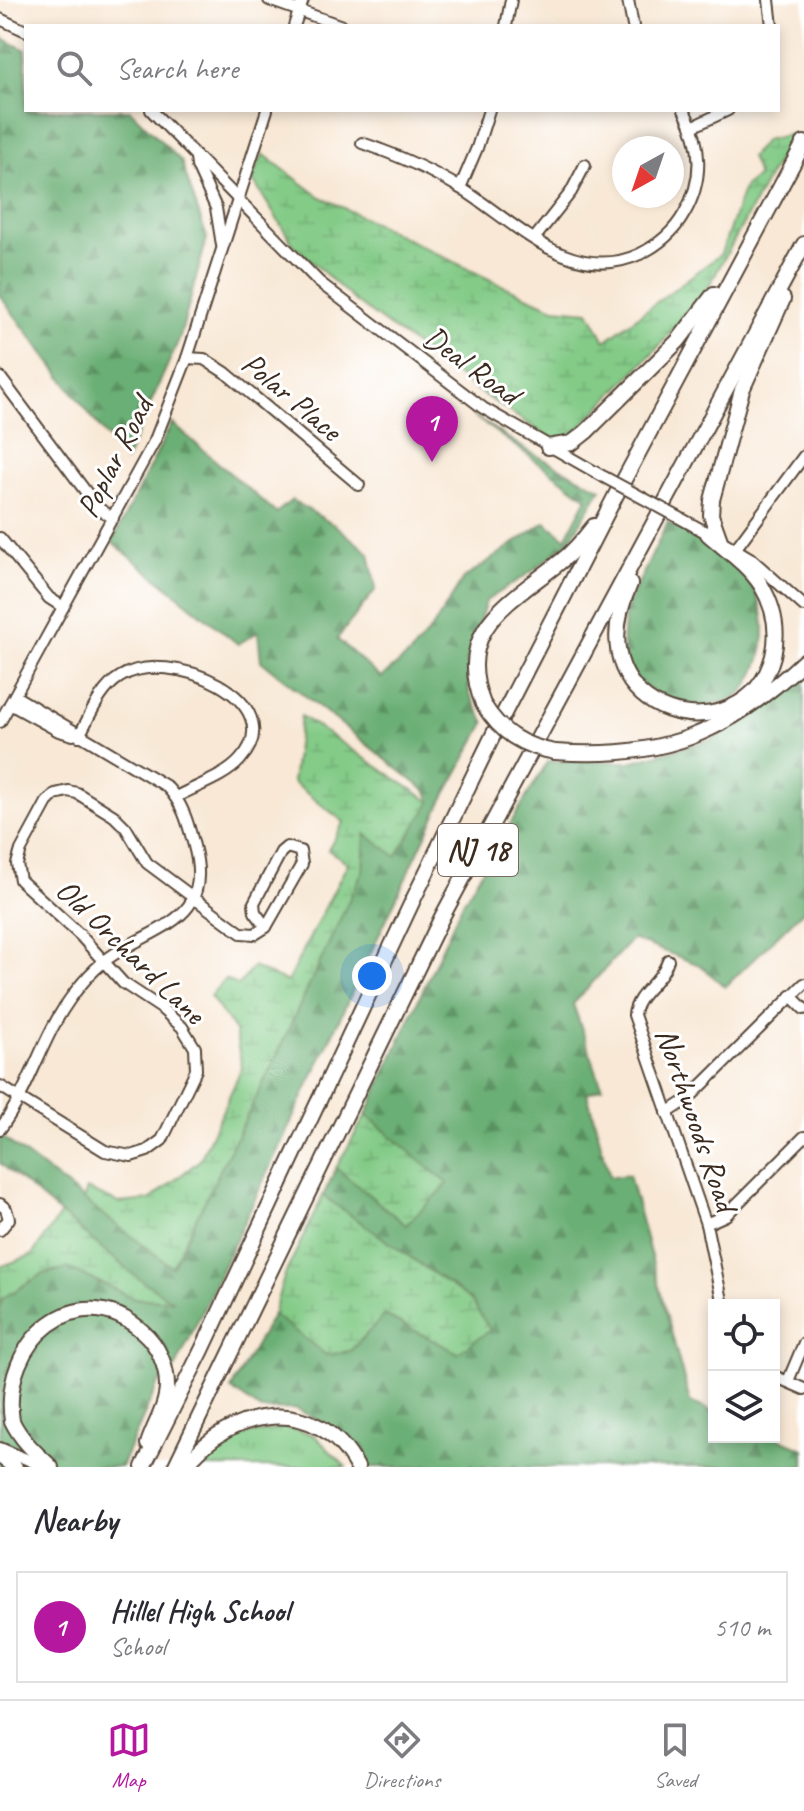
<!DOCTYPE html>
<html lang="en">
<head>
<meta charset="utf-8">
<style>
  :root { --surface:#fff; --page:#f7f7f7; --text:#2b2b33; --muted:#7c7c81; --line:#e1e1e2; --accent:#b5179e }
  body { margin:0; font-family:Caveat,sans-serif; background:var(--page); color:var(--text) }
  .controls { position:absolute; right:24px; bottom:24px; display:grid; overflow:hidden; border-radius:0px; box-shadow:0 4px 12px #0003 }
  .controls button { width:72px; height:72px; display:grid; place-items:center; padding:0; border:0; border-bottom:2px solid var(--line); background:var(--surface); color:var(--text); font:40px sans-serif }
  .compass { position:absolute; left:612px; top:136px; width:72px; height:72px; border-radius:50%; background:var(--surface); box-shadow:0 4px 12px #0003; rotate:220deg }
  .you { position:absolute; left:372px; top:976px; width:28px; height:28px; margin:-20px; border:6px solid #fff; border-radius:50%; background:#1a73e8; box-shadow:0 0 0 12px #1a73e833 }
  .badge { display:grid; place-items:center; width:52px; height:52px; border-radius:50%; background:var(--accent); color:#fff; font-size:26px; font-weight:700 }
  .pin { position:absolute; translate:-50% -66px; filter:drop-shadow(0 2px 4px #0008) }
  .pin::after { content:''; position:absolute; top:42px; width:28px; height:24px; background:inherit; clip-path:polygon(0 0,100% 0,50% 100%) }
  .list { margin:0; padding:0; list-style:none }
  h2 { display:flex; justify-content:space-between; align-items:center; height:104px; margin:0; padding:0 32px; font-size:34px }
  h2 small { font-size:26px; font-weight:400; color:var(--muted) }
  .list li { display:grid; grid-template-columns:52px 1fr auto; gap:24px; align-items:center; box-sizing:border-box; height:112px; margin:0 16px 16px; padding:0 16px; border:2px solid var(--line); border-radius:0px }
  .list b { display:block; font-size:30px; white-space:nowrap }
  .list p { margin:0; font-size:26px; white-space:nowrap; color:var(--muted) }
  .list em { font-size:26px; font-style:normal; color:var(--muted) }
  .icon { flex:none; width:44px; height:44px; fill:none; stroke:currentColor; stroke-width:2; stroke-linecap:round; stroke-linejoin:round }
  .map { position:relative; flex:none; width:804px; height:1467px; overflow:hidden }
  .search { position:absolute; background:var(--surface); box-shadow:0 4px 12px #0003; left:24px; right:24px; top:24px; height:88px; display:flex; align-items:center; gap:20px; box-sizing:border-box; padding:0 28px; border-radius:0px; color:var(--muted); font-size:30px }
  .sheet { height:232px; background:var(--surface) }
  nav { display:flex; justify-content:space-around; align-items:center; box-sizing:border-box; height:112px; border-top:2px solid var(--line); background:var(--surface); font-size:22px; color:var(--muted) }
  nav a { display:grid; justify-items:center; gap:4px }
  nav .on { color:var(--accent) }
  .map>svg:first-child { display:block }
  .grass { fill:url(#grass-tufts); stroke:#5f7a52; stroke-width:2 }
  .forest { fill:url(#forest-firs); stroke:#526c49; stroke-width:2 }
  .wetland { fill:url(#wetland-marsh); stroke:#5f7a52; stroke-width:2 }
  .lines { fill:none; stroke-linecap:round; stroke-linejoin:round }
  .minor-casing { stroke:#574639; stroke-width:14 }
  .highway-casing { stroke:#574639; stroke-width:18 }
  .minor { stroke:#fff; stroke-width:10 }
  .highway { stroke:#fff; stroke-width:14 }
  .minor-bridge-casing { stroke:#574639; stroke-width:14; stroke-linecap:butt }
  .highway-bridge-casing { stroke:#574639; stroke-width:18; stroke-linecap:butt }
  .minor-bridge { stroke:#fff; stroke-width:10 }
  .highway-bridge { stroke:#fff; stroke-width:14 }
  .labels { text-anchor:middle; stroke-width:6; stroke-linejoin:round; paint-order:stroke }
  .shield { fill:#fff; stroke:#766a62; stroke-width:2 }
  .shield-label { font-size:30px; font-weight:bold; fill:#3b2a1e }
  .street-label { font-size:32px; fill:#3b2a1e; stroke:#fff }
</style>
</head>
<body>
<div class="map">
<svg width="804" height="1467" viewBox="0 0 804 1467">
  <defs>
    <pattern id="grass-tufts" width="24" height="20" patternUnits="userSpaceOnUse" patternTransform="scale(2)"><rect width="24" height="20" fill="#83cb87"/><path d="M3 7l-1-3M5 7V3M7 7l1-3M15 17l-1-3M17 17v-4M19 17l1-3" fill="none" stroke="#72ae74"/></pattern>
    <pattern id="forest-firs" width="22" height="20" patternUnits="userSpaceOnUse" patternTransform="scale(2)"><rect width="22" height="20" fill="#6aaf74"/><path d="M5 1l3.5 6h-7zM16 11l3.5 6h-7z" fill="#588f5f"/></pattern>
    <pattern id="wetland-marsh" width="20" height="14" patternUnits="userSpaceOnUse" patternTransform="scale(2)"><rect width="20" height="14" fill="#83cb87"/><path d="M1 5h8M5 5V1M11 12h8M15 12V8" fill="none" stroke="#72ae74"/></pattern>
  </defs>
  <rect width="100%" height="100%" fill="#fff"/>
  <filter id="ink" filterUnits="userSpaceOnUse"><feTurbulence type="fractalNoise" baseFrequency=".0125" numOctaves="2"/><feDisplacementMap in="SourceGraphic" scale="16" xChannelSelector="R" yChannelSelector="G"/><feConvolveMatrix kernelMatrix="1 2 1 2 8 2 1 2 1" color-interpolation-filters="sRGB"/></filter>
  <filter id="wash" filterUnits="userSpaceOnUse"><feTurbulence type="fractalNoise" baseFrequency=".006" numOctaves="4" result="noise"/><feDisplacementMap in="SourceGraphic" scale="32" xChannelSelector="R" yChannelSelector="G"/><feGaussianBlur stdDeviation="1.8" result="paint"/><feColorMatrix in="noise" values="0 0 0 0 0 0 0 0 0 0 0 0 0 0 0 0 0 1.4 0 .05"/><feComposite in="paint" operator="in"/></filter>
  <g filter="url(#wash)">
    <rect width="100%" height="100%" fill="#f8e8d5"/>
    <polygon class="grass" points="284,1427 314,1435 346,1467 198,1467 234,1438"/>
    <g class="forest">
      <polygon points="0,37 26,50 26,110 130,110 181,161 207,238 180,337 125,461 0,296"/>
      <polygon points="471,414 528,451 601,489 569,541 534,570 486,601 467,660 469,693 485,723 441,803 175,1369 158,1384 121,1467 0,1467 0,1305 3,1298 43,1274 68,1268 134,1298 171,1300 135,1276 0,1163 0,1135 172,1267 271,1067 363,870 365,833 431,802 427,792 261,661 258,632 238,644 112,542 172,423 276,513 292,500 336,526 369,553 376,589 337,639 381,678 410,654 433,627 463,579 545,522 566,538 587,498"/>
      <path d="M668,522C724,555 780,583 760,659C756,672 747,692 734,698C694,717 635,698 624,653C621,642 624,621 626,610C628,601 635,591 639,582C649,562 658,542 668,522Z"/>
      <polygon points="804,675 804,910 725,987 700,965 632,939 573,1004 602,1087 587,1093 610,1177 629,1175 690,1402 714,1412 714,1437 774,1436 804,1449 804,1467 365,1467 339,1430 296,1409 261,1410 231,1389 273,1314 327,1355 350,1351 385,1315 458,1353 471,1300 323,1196 336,1168 406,1225 447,1183 366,1115 462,904 548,761 630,762 714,739 783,694"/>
    </g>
    <g class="wetland">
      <polygon points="792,134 709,286 659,346 568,440 556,442 484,395 356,302 293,244 252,179 263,154 319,196 499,284 554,308 589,311 605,341 721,254 744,187 758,176 750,157 765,140"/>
      <polygon points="301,716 431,802 396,856 365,834 363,870 271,1067 172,1267 84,1200 86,1189 119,1203 150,1200 200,1160 242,1068 235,1031 210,996 225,979 238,986 253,967 287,982 348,863 328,850 344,822 292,782"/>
      <polygon points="366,1115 448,1184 406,1225 336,1168"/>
      <polygon points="323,1196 471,1300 490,1330 458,1353 385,1315 350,1351 326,1355 273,1314 285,1274"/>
      <polygon points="61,1214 135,1276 173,1301 134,1298 68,1268 43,1274 3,1298 0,1305 0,1267 32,1255"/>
    </g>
  </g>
  <g filter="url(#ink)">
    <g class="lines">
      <g class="minor-casing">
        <g id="minor">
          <polyline points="269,0 342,26"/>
          <polyline points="628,0 633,26"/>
          <polyline points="769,0 772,26"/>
          <polyline points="0,19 26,31"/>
          <polyline points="294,26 303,0"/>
          <polyline points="506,26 511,0"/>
          <polyline points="151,110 319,282 483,408 604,477"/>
          <polyline points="692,127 728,110"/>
          <path d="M362,143C397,155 431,170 462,189C515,222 571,286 640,254C658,245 674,232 684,214C704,180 702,144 684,110"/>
          <polyline points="196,158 197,166 216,208 222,245"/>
          <polyline points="460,188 477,148 489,110"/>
          <polyline points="534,239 571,192 585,165"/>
          <polyline points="187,358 204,359 226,373 359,485"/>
          <polyline points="0,377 98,508 113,518"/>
          <polyline points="678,517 711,535"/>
          <polyline points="0,538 49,598 63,607"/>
          <polyline points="725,543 750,558 804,606"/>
          <polyline points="736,548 804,456"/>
          <polyline points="10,704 59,731 73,735"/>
          <polyline points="0,722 155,440 187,358 267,110"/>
          <path d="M79,736C90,716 100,689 120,677C168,645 294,701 240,760C225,777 196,786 176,797"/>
          <polygon points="287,847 300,851 302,864 266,927 255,912 254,903 281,852"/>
          <path d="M668,960C662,982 636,993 634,1015L706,1224L723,1305"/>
          <polyline points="791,996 804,1009"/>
          <polyline points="0,1086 105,1151 131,1156 147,1151 162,1140 196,1070 195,1048 182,1027 161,1008 123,983 80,935 20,880 17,864 21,850 47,802 55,794 68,791 77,793 114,816 126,828 147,863 241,933 255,934 266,927"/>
          <polyline points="667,1113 687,1100 804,984"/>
          <path d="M0,1129C30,1089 41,1039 70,999C84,979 102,960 123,949C170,922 212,913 194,846C188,823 183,803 166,786L15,696"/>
          <polyline points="0,1204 6,1209 9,1219 0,1230"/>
          <polyline points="706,1224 726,1215 804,1137"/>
          <polyline points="774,1376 804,1389"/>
          <polyline points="788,1381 804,1343"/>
          <polyline points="0,1448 45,1467"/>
        </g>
      </g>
      <g class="highway-casing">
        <g id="highway">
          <polyline points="548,447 572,443 586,432 678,341 714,294"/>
          <polyline points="720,540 711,515 712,500 742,390 783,299"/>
          <path d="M630,584C569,720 746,759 773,656C779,632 774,607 761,585C748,565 726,550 708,534"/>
          <path d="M483,704C453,628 511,602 560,562C573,552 584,539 594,526"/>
          <path d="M555,752C663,760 726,734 804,661"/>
          <polyline points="0,1456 15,1467"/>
          <path d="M51,1467C36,1453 21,1440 12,1421C0,1341 79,1273 143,1332C158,1345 167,1366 167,1386C167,1406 154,1425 148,1444"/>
          <polyline points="143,1467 202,1350 413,900 500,721 618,491 804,143"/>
          <polyline points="175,1467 442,917 804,244"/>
          <path d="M185,1467C229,1407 318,1393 357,1467"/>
        </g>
      </g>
      <use href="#minor" class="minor"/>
      <use href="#highway" class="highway"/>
      <g class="minor-bridge-casing">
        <polyline id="minor-bridge" points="604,477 678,517"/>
      </g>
      <g class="highway-bridge-casing">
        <path id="highway-bridge" d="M483,704C501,733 522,746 555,752"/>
      </g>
      <use href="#minor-bridge" class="minor-bridge"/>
      <use href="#highway-bridge" class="highway-bridge"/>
    </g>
  </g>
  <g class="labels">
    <rect class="shield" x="438" y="824" width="80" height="52" rx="6"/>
    <g class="shield-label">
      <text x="478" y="860">NJ 18</text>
    </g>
    <g class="street-label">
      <text transform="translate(472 365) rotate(36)" y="11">Deal Road</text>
      <text transform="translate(292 396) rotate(40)" y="11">Polar Place</text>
      <text transform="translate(114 457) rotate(-63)" y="11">Poplar Road</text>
      <text transform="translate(131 951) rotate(44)" y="11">Old Orchard Lane</text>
      <text transform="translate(697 1119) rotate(71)" y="11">Northwoods Road</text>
    </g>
  </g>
</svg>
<div class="controls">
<button><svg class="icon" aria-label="locate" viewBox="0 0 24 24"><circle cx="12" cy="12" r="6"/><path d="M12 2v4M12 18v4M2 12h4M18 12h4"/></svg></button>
<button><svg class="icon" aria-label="layers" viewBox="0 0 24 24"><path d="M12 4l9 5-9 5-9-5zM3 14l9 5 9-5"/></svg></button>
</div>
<svg class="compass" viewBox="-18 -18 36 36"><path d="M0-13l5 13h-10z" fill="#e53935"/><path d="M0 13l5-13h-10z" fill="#7c7c81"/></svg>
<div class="you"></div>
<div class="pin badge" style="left:432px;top:462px">1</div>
<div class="search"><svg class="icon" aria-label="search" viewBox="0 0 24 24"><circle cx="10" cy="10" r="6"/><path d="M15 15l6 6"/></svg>Search here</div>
</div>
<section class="sheet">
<h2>Nearby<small></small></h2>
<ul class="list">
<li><span class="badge">1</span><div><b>Hillel High School</b><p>School</p></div><em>510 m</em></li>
</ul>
</section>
<nav>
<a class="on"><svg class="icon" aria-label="map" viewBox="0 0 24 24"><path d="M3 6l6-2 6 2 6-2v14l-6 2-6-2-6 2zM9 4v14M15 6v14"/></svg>Map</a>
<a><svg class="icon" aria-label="directions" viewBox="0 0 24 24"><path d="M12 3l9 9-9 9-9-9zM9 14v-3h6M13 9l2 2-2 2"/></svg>Directions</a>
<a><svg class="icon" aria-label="saved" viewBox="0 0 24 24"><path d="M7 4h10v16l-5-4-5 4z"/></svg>Saved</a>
</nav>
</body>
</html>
